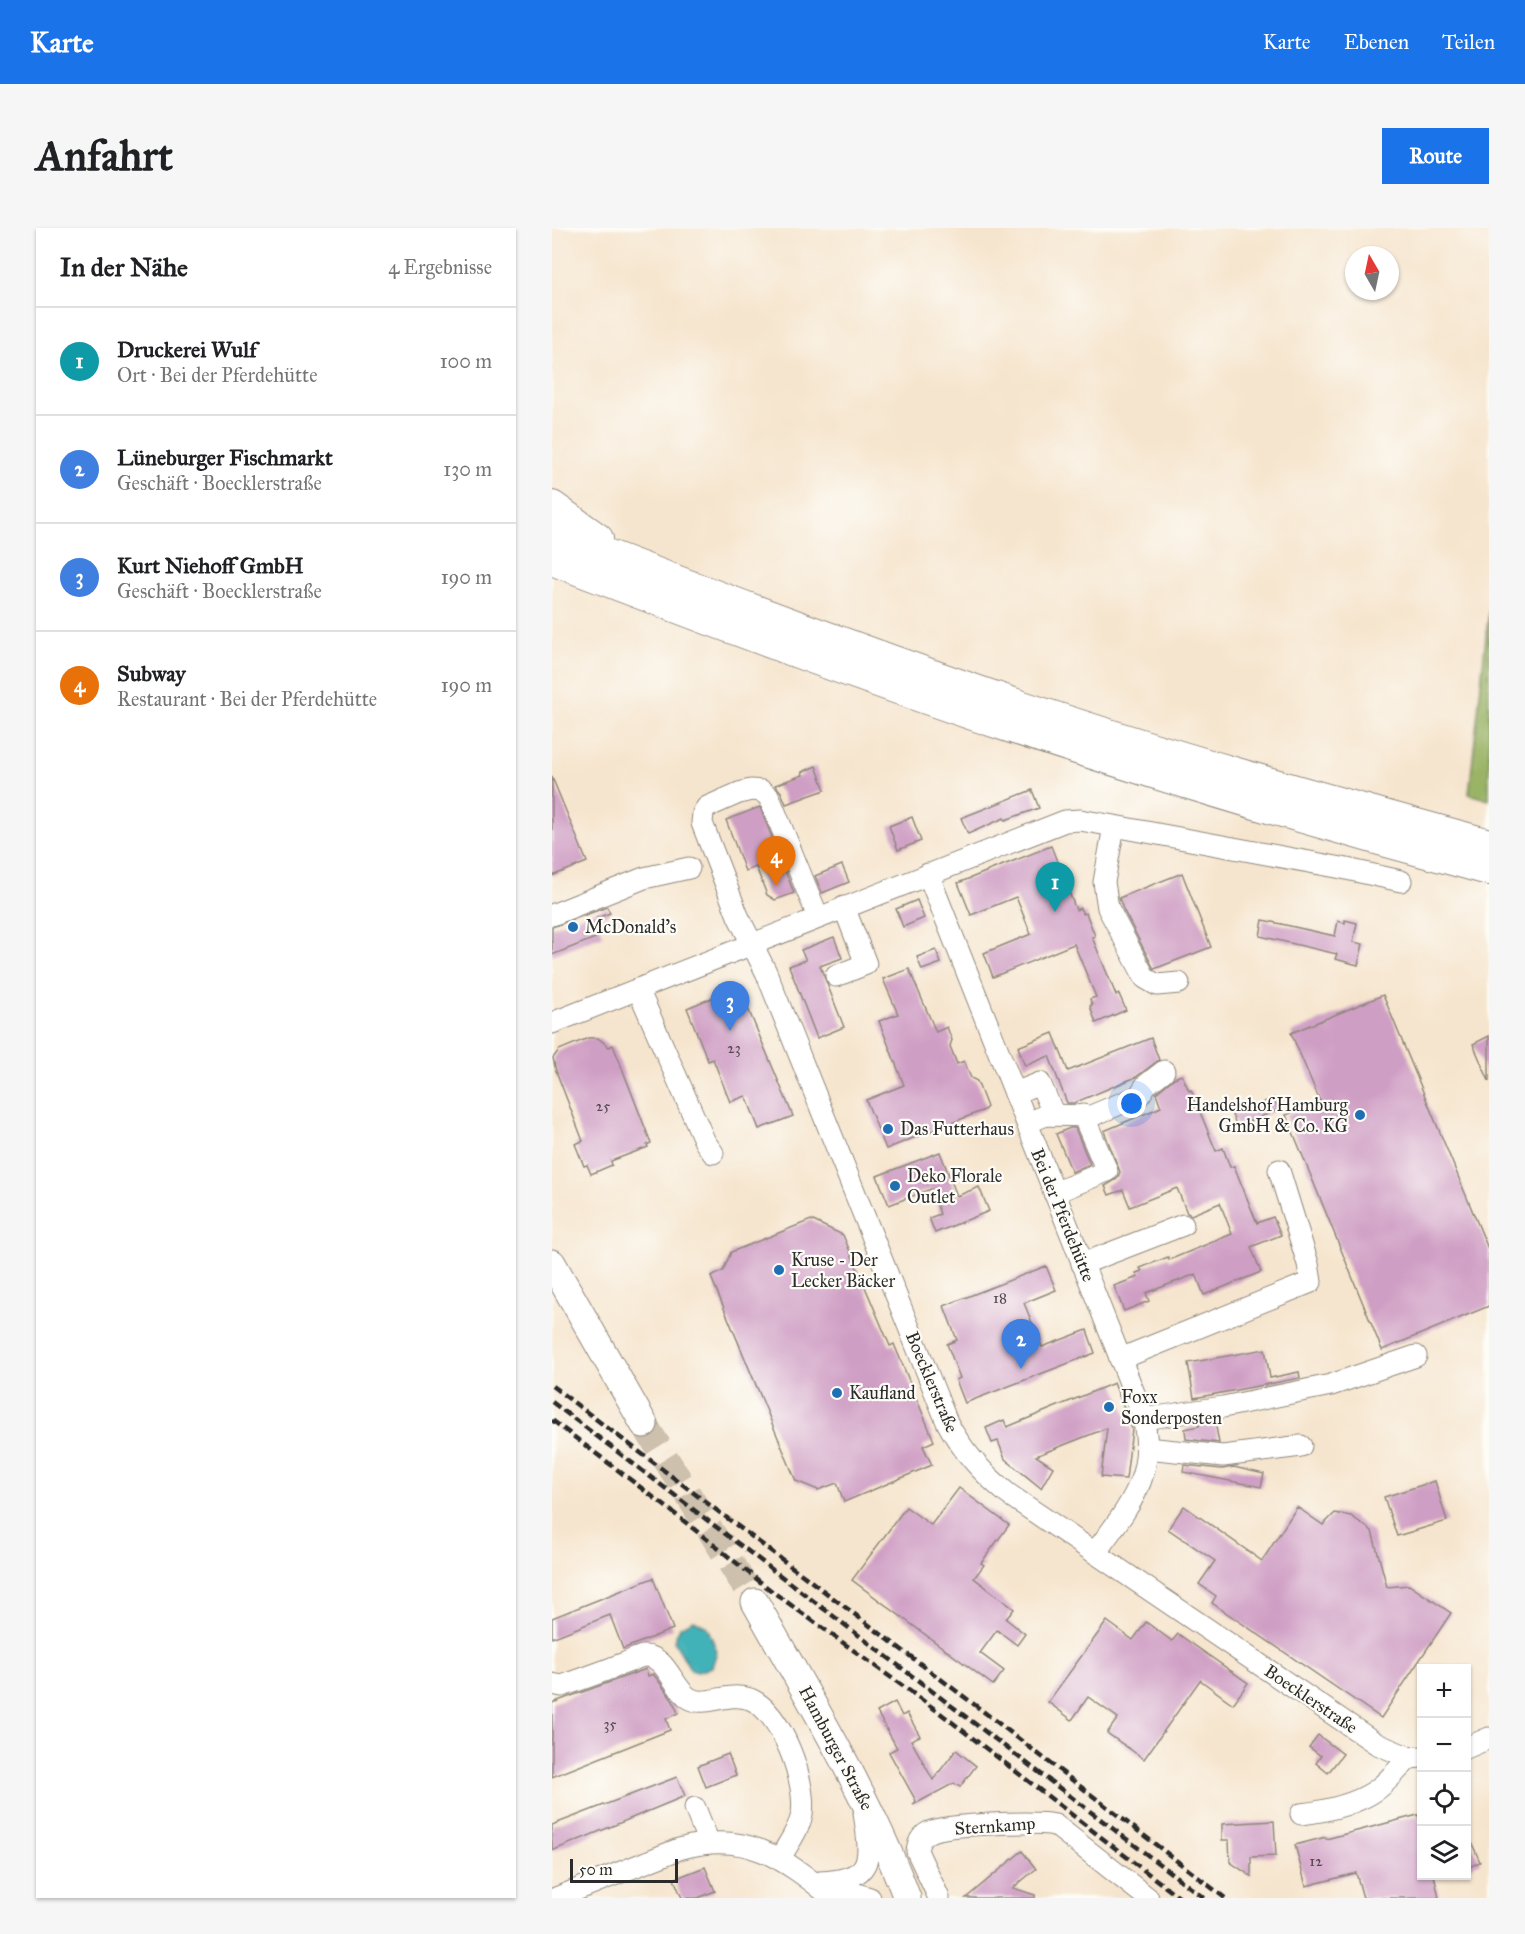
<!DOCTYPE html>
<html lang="de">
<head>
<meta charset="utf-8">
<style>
  :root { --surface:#fff; --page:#f6f6f6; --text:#202124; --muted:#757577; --line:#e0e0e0; --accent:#1a73e8 }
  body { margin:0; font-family:"IM FELL Great Primer",serif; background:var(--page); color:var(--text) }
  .controls { position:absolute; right:18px; bottom:18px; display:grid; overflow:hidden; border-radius:0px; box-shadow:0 2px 4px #0004 }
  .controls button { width:54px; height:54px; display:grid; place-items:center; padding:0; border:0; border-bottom:2px solid var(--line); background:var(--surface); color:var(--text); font:30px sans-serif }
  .compass { position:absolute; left:793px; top:18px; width:54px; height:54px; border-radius:50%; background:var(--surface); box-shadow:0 2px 4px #0004; rotate:351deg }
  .scale { position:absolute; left:18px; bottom:15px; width:108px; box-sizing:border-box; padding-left:6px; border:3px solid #2b2b2b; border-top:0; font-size:16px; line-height:21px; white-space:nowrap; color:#2b2b2b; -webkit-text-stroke:4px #fdfcf7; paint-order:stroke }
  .you { position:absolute; left:580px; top:876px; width:21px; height:21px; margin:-15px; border:4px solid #fff; border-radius:50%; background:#1a73e8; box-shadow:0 0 0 9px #1a73e833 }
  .badge { display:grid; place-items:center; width:39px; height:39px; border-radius:50%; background:var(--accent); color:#fff; font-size:20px; font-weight:700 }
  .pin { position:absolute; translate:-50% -50px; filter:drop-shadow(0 2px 3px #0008) }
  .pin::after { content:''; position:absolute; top:32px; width:21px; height:18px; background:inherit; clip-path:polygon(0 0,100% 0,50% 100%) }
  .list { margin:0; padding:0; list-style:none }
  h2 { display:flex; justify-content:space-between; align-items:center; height:78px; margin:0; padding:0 24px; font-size:26px }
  h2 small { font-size:20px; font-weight:400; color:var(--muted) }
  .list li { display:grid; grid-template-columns:39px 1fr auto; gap:18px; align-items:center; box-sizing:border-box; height:108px; padding:0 24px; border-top:2px solid var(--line) }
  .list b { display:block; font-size:22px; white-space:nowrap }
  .list p { margin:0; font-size:20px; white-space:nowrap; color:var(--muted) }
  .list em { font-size:20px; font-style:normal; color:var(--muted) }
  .icon { flex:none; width:33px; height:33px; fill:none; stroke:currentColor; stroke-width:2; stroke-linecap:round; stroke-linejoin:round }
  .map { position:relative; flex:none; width:937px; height:1670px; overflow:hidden; border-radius:0px }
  header { display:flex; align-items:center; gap:36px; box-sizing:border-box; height:84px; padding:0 30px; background:var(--accent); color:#fff }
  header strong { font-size:28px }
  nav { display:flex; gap:33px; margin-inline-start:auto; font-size:21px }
  .intro { display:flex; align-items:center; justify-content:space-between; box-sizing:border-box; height:144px; padding:0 36px }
  h1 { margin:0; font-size:42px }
  .button { padding:15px 27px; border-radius:0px; background:var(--accent); color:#fff; font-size:21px; font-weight:700 }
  main { display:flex; gap:36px; padding:0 36px }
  aside { flex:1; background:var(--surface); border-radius:0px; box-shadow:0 2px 4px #0004 }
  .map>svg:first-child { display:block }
  .forest { fill:#9ab466; stroke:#627048; stroke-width:1.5 }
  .water { fill:#42b2b9; stroke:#366e72; stroke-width:1.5 }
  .building { fill:#cf9ec4 }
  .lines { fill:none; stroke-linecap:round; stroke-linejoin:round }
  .major-tunnel { stroke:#cdc0ad; stroke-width:27; stroke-dasharray:27 14; stroke-linecap:butt }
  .minor-casing { stroke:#90887c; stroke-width:23 }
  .major-casing { stroke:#90887c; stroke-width:29 }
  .highway-casing { stroke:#90887c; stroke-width:34 }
  .minor { stroke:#fff; stroke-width:21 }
  .major { stroke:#fff; stroke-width:27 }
  .highway { stroke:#fff; stroke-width:32 }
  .rail { stroke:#2b2b2b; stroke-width:4.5; stroke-dasharray:9 4.5; stroke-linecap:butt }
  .poi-dot { fill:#1f6fb2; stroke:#fdfcf7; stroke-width:2 }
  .labels { text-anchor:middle; stroke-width:4.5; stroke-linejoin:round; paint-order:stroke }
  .number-label { font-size:15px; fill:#544851 }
  .poi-label { font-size:18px; fill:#2b2b2b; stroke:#fdfcf7; text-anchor:start }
  .street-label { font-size:18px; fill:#2b2b2b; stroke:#fdfcf7 }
</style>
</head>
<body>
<header>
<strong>Karte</strong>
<nav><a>Karte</a><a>Ebenen</a><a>Teilen</a></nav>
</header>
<div class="intro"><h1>Anfahrt</h1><a class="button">Route</a></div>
<main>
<aside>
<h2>In der Nähe<small>4 Ergebnisse</small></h2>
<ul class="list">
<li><span class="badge" style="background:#0f9aa8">1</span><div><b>Druckerei Wulf</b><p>Ort · Bei der Pferdehütte</p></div><em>100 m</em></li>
<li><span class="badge" style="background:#3f7fe0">2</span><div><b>Lüneburger Fischmarkt</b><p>Geschäft · Boecklerstraße</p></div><em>130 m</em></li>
<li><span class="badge" style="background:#3f7fe0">3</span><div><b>Kurt Niehoff GmbH</b><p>Geschäft · Boecklerstraße</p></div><em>190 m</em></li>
<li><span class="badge" style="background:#e8710a">4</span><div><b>Subway</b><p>Restaurant · Bei der Pferdehütte</p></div><em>190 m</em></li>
</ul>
</aside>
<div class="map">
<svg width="937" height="1670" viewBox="0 0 937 1670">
  <rect width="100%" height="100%" fill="#fdfcf7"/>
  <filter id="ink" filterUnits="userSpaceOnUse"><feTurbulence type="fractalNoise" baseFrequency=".0167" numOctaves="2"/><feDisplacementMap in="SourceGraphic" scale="12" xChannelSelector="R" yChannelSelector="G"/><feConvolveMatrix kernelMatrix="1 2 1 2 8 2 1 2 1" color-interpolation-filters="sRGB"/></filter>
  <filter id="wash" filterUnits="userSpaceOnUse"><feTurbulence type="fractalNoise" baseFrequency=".008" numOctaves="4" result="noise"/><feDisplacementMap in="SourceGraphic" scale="24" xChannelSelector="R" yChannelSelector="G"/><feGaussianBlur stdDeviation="1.35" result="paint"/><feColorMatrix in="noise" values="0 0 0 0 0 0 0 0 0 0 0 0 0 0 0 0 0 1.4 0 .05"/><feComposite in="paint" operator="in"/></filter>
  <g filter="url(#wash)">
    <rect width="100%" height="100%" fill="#f6e5ce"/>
    <polygon class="forest" points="937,382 937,572 917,566"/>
    <polygon class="water" points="142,1392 155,1399 165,1423 160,1439 146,1444 139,1442 122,1413 128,1399"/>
    <g id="blocks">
      <g class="building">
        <polygon points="264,538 273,562 234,576 229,564 223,557 251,547 250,544"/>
        <polygon points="0,549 35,634 0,648"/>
        <polygon points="480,562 487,580 453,592 452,590 416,606 409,590"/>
        <polygon points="208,579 242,665 223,672 215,667 204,639 193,643 174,592"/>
        <polygon points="360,589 369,613 346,622 337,598"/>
        <polygon points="499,618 524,682 528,680 531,686 534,685 543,708 540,709 564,767 567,766 574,782 544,795 538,778 540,777 538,771 544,769 522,716 441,749 432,725 479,706 464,669 419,687 406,655"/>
        <polygon points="290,637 297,654 270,665 263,648"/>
        <polygon points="630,645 659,719 602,741 571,681 567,670"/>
        <polygon points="365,672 372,690 351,699 344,681"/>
        <polygon points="55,679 58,685 45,690 51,707 0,727 0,699"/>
        <polygon points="711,692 783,708 786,693 793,695 793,692 805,695 801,714 811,716 806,737 783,731 785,726 708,708"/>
        <polygon points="282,709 290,730 268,738 292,799 265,810 237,738 254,732 249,722"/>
        <polygon points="384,722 389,735 370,742 365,729"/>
        <polygon points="357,741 384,804 395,799 400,812 398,818 405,836 412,833 419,850 425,853 435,879 432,882 334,921 314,872 352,857 327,793 346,786 331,751"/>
        <polygon points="187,759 241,888 207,901 194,868 178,874 161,831 156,833 135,780"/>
        <polygon points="831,767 937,1023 937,1078 830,1122 734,887 768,873 739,805"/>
        <polygon points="501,805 516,843 599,810 607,832 584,849 522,875 515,875 497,828 473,838 466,819"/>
        <polygon points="937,808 937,853 921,816"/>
        <polygon points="36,810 46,810 57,819 61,817 99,915 95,917 96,919 59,933 60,937 39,946 35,937 32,938 23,916 31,913 4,843 1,830 7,822"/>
        <polygon points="630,847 637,863 639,862 664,923 671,920 678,939 682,938 705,995 721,989 729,1007 699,1019 709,1044 652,1067 644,1046 594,1065 597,1073 572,1083 562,1058 586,1049 584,1045 590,1043 588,1040 616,1029 617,1032 680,1006 668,975 639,987 635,985 625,960 578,979 571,962 557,967 553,958 565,951 568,944 552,903 609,879 604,865 622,850"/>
        <polygon points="722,870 726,882 685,898 680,887"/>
        <polygon points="518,900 523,900 538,936 520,944 504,906"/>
        <polygon points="388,924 405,968 427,959 437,983 383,1005 377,990 388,986 379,961 337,977 325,948"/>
        <polygon points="259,992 291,1007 338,1118 342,1116 382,1213 371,1218 380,1237 292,1274 285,1255 266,1262 244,1253 159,1049 171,1043 179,1024"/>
        <polygon points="494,1038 504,1062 472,1075 490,1119 535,1102 543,1125 413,1175 404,1152 408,1150 395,1116 405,1112 392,1078"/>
        <polygon points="713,1121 718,1150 747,1144 748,1150 642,1170 636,1135"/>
        <polygon points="562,1155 580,1201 574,1251 549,1249 555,1200 484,1228 501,1239 489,1260 453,1231 446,1213 440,1215 434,1200 452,1192 455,1199"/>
        <polygon points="663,1193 667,1215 634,1211 633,1201 647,1198 647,1196"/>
        <polygon points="632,1237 670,1241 682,1239 712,1246 709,1259 631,1244"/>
        <polygon points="883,1253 895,1293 845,1308 832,1269"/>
        <polygon points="407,1260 457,1297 429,1335 432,1337 422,1350 462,1381 454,1391 473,1406 465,1417 445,1402 428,1425 452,1443 441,1457 300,1352 354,1279 379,1297"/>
        <polygon points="632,1278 710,1333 745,1279 771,1297 783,1285 799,1288 820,1303 835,1359 857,1357 899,1385 829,1490 660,1375 664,1368 647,1356 663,1333 616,1301"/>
        <polygon points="101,1350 121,1401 71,1421 58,1387 0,1410 0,1390"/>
        <polygon points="555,1393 581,1412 594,1394 620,1413 626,1406 696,1455 681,1476 648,1452 592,1531 555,1505 566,1490 536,1469 520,1492 496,1474"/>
        <polygon points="94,1441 96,1448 101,1446 106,1452 121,1473 126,1485 114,1491 118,1502 0,1549 0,1475"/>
        <polygon points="343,1474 350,1488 355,1485 368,1508 359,1512 381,1552 404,1522 424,1538 408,1559 402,1555 361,1577 364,1573 337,1524 345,1520 325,1484"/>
        <polygon points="766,1507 791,1526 776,1545 764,1535 769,1528 757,1519"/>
        <polygon points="176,1526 184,1547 154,1559 146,1538"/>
        <polygon points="125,1549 133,1568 0,1623 0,1597"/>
        <polygon points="866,1587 870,1601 870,1647 882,1647 887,1670 811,1670 804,1645 754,1658 743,1617 774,1609 774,1611"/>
        <polygon points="722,1593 724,1628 699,1629 699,1648 678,1634 677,1612 670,1612 670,1596"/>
        <polygon points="915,1604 928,1634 915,1640"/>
        <polygon points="470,1623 484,1641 461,1660 483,1667 483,1670 414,1670"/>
        <polygon points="153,1639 163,1663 146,1670 130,1670 122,1651"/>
      </g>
    </g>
  </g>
  <g filter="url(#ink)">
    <use href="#blocks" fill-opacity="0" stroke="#90887c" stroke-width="1.5"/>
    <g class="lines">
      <polyline class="major-tunnel" points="92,1196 203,1374"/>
      <g class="minor-casing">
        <g id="minor">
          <polyline points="562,598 552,654 556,680 593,750 605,757 627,755"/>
          <path d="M376,646L588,1180C609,1243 578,1277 543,1325"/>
          <polyline points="0,687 92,650 137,640"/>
          <path d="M266,689L217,569L210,563L199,562L187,565L155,579L151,585L150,595L186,688L214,744L395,1194C410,1223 430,1245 456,1266L825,1516L858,1530"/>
          <polyline points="284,748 314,736 292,679"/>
          <polyline points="86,761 153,914 161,925"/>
          <polyline points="0,795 513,593 528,592 562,598 790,640 849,653"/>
          <polyline points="463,865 488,855 502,887"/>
          <polyline points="475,895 494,887 539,888 587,868 594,857 612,843"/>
          <polyline points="502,965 555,943 531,887"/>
          <polyline points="530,1036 631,997"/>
          <polyline points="568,1131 759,1054 756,1036 727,942"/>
          <polyline points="591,1191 671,1179 779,1157 864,1128"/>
          <polyline points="595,1220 671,1228 749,1218"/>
          <path d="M0,1456L10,1458C30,1451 50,1444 70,1436C77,1434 85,1429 92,1428C114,1427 121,1460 137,1470C153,1480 175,1463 198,1471C229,1483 255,1554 250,1586C247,1602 236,1616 228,1630"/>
          <polyline points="914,1520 937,1510"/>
          <polyline points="143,1580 157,1615"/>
          <path d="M749,1586C774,1583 802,1577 823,1563C835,1555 846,1540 858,1530L869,1529"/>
          <path d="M268,1654C323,1651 319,1631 312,1585"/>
          <polyline points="273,1656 318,1670"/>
          <path d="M4,1670L127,1621C194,1601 231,1630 281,1670"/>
          <path d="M387,1670L365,1623C366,1615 369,1608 377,1604C394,1596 484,1593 503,1597L596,1670"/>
        </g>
      </g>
      <g class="major-casing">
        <g id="major">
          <polyline points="0,1035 92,1196"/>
          <path d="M203,1374C257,1471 316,1566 355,1670"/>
        </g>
      </g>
      <g class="highway-casing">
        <g id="highway">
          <polyline points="0,279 45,311"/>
          <path d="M0,306C153,365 306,423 461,476C618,529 777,573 937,617"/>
          <path d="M0,331C151,389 303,447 457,498C615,550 776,598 937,641"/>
        </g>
      </g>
      <use href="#minor" class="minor"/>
      <use href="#major" class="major"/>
      <use href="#highway" class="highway"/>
      <g class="rail">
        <polyline points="0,1158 419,1474 673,1670"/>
        <polyline points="0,1174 652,1670"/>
        <polyline points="0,1192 113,1278 221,1364 388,1485 628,1670"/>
      </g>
    </g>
  </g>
  <g class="poi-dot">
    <circle cx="21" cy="699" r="6"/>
    <circle cx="808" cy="887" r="6"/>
    <circle cx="336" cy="901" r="6"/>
    <circle cx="343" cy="958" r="6"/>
    <circle cx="227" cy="1042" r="6"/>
    <circle cx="285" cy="1165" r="6"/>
    <circle cx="557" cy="1179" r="6"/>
  </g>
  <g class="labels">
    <g class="number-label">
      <text x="182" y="825">23</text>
      <text x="51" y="883">25</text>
      <text x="448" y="1075">18</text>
      <text x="58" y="1501">35</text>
      <text x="764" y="1638">12</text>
    </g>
    <g class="poi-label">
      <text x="33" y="705">McDonald's</text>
      <text x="796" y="883" text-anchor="end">Handelshof Hamburg<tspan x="796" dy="21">GmbH &amp; Co. KG</tspan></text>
      <text x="348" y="907">Das Futterhaus</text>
      <text x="355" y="954">Deko Florale<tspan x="355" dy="21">Outlet</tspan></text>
      <text x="239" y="1038">Kruse - Der<tspan x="239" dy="21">Lecker Bäcker</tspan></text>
      <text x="297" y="1171">Kaufland</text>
      <text x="569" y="1175">Foxx<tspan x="569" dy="21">Sonderposten</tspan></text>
    </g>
    <g class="street-label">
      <text transform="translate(511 987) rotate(68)" y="6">Bei der Pferdehütte</text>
      <text transform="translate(380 1154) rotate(67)" y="6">Boecklerstraße</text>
      <text transform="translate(759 1471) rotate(34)" y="6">Boecklerstraße</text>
      <text transform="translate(284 1520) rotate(62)" y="6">Hamburger Straße</text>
      <text transform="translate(443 1598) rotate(-4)" y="6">Sternkamp</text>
    </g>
  </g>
</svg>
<div class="controls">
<button>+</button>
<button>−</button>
<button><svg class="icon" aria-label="locate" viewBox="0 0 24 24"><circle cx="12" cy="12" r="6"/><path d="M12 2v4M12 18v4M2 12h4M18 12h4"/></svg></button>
<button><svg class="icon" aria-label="layers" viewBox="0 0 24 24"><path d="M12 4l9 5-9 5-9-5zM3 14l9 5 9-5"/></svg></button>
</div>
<svg class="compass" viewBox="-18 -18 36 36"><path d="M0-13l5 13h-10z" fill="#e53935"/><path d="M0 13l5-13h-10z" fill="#757577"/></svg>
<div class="scale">50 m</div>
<div class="you"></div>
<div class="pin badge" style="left:503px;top:684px;background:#0f9aa8">1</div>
<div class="pin badge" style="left:469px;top:1141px;background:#3f7fe0">2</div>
<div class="pin badge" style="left:178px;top:803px;background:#3f7fe0">3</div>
<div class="pin badge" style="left:224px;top:658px;background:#e8710a">4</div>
</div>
</main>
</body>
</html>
